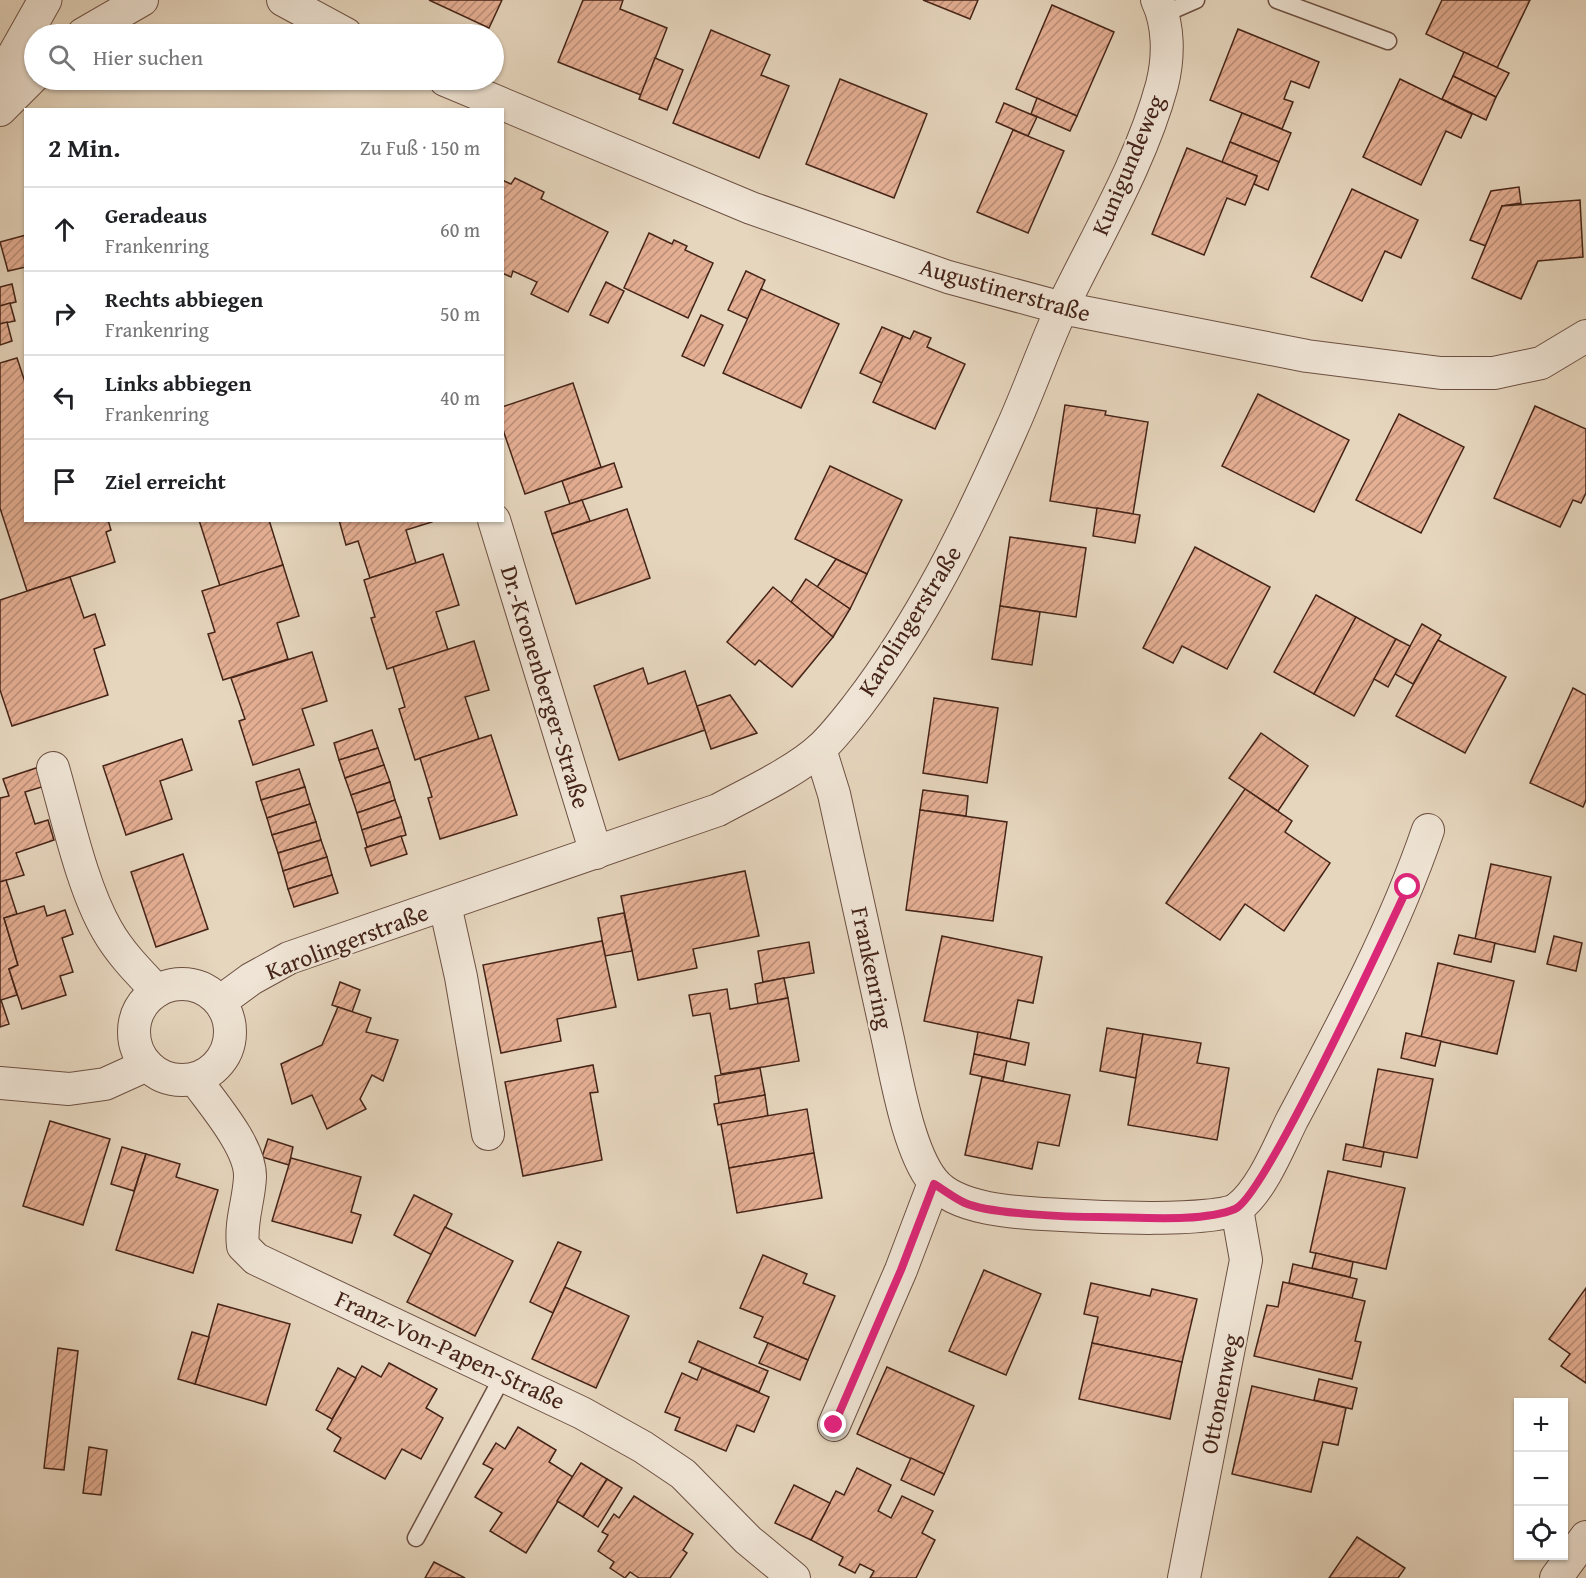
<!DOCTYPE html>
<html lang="de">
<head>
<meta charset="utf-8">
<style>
  :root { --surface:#fff; --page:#f6f6f6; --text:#202124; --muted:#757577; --line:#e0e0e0 }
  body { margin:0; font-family:"Gentium Book Plus",serif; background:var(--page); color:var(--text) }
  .controls { position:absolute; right:18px; bottom:18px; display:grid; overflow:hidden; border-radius:0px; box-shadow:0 2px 4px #0004 }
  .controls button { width:54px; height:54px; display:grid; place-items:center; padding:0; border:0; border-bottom:2px solid var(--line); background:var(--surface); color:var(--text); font:30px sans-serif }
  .stop { position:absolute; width:18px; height:18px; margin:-14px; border:4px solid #db2777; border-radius:50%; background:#fff }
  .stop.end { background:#db2777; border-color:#fff; box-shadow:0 2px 6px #0008 }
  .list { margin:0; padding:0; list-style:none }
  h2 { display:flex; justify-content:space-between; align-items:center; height:78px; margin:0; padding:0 24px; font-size:26px }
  h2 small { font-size:20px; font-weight:400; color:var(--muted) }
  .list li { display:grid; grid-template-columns:39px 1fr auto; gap:18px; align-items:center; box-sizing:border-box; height:84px; padding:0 24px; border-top:2px solid var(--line) }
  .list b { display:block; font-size:22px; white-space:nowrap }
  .list p { margin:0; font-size:20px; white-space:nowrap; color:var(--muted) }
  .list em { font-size:20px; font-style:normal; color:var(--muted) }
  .icon { flex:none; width:33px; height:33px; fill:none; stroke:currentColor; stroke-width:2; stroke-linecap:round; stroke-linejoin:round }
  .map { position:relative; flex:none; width:1586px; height:1578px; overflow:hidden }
  .search { position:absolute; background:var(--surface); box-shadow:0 2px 4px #0004; left:24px; top:24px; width:480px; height:66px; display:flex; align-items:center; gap:15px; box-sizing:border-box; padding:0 21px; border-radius:33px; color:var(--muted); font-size:22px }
  .panel { position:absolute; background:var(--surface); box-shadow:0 2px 4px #0004; left:24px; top:108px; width:480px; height:414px; border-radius:0px }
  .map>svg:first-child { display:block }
  .building { fill:url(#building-hatch); stroke:#452418; stroke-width:1.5 }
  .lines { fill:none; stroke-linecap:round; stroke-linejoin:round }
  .service-casing { stroke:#6d5042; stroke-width:19 }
  .minor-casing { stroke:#6d5042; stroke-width:34 }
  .tertiary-casing { stroke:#6d5042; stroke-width:35 }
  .service { stroke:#efe4d5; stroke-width:16 }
  .minor { stroke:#efe4d5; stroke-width:32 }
  .tertiary { stroke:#efe4d5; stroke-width:33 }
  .route { stroke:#db2777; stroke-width:8 }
  .labels { text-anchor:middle; stroke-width:4.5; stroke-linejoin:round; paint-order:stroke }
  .street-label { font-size:24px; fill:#452418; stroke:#efe4d5 }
</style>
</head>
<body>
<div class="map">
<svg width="1586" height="1578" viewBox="0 0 1586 1578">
  <defs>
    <pattern id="building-hatch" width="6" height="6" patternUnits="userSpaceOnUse" patternTransform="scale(1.5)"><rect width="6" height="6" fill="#e5af94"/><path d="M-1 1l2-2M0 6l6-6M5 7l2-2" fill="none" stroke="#bb8e78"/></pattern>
  </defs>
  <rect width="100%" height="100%" fill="#e6d6be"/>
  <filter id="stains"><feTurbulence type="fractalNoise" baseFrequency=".00333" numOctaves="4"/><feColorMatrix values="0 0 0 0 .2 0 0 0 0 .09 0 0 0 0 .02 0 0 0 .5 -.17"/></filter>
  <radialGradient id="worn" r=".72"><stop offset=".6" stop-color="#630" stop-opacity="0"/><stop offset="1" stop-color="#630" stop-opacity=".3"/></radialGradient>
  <g class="building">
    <polygon points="429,0 502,0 489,28"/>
    <polygon points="583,0 623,0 620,9 667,28 641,95 558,62"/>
    <polygon points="923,0 978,0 970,19"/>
    <polygon points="1442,0 1530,0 1497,68 1426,34"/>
    <polygon points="1052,5 1114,32 1077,116 1016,89"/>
    <polygon points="1238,29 1319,62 1309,88 1291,81 1284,99 1293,102 1282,129 1210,100"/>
    <polygon points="711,30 770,55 761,75 789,86 759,158 673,123"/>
    <polygon points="1464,52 1509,73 1496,97 1453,76"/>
    <polygon points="655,58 683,70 667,110 639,99"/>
    <polygon points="1453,76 1496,97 1486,120 1442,99"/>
    <polygon points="840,79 927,114 894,198 806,164"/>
    <polygon points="1400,79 1472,114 1461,138 1446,131 1421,185 1363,157"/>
    <polygon points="1037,98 1077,116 1070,131 1031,114"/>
    <polygon points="1004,103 1037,117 1028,136 996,122"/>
    <polygon points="1242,113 1291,133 1279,162 1230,142"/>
    <polygon points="1013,130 1064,151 1028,233 977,212"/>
    <polygon points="1230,142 1279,162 1268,190 1254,184 1257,176 1222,162"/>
    <polygon points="1187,148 1257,176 1245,205 1227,198 1204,255 1152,234"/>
    <polygon points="515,178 544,192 541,199 608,232 568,312 531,294 537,282 513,271 511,277 502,273 502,180 511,184"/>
    <polygon points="1519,187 1521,203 1502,206 1486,246 1470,240 1491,191"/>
    <polygon points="1352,189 1418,220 1401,258 1385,251 1362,301 1311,277"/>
    <polygon points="1580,200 1583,257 1538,261 1521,299 1472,278 1502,206"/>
    <polygon points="649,233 672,244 674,240 687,246 685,250 713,263 688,318 624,288"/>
    <polygon points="26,235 26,267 8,271 0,242"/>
    <polygon points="746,271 765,280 748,319 728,310"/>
    <polygon points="606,282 624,291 608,323 590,315"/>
    <polygon points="12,284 16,302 0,306 0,287"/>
    <polygon points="761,289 839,324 801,408 723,373"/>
    <polygon points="10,303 15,321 0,324 0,306"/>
    <polygon points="701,315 723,325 704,366 682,356"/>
    <polygon points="7,322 12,341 0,345 0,324"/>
    <polygon points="882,327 903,336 882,383 860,373"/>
    <polygon points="914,331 931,338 927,347 965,364 935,429 873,402 903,336 910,339"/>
    <polygon points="17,358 26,385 26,520 108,520 111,530 106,532 115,562 27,591 0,508 0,363"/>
    <polygon points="573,383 601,467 525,494 502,427 502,407"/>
    <polygon points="1258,394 1349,440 1314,512 1222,466"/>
    <polygon points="1065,405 1106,411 1105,415 1148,422 1133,514 1050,501"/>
    <polygon points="1535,406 1586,429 1586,493 1581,503 1573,500 1560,527 1494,498"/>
    <polygon points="1399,414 1464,447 1421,533 1356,500"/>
    <polygon points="614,463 622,487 570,504 562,481"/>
    <polygon points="830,466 902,500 867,574 795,539"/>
    <polygon points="582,500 590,521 552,534 545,512"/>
    <polygon points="1097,508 1140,515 1135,543 1093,536"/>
    <polygon points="627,509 650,578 576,604 552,534"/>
    <polygon points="199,520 269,520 283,565 220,586"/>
    <polygon points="339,520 432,520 432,522 406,530 416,563 370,578 358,541 346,545"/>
    <polygon points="1010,537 1086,548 1076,617 1000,606"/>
    <polygon points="1195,547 1270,587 1227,669 1182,646 1173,663 1143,648"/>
    <polygon points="443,554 459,605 436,612 448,650 387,669 371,618 375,617 364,580"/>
    <polygon points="836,559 867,574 850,609 817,587"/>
    <polygon points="283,565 299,616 277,623 288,659 223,680 208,634 215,632 202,591"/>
    <polygon points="70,577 84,618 95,614 105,645 94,649 108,695 12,726 0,690 0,600"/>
    <polygon points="806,579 850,609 833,637 791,602"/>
    <polygon points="773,587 833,637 792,687 759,660 755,665 727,642"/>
    <polygon points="1316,595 1356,617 1314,694 1274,672"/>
    <polygon points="1000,606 1040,612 1032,665 992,659"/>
    <polygon points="1356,617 1396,639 1354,716 1314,694"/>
    <polygon points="1422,624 1441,635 1413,684 1395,674"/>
    <polygon points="1396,639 1410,646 1388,687 1374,679"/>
    <polygon points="1438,640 1506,677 1465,753 1396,716"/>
    <polygon points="474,641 489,690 465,697 479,739 415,760 399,709 405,707 393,667"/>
    <polygon points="312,652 327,701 302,709 314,745 253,765 239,721 245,719 231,678"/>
    <polygon points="643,668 648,684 685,671 705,730 619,760 594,686"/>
    <polygon points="1573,688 1586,695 1586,800 1583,807 1530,783"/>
    <polygon points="730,695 757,733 711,749 697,706"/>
    <polygon points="934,698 998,708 987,783 923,773"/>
    <polygon points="372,730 378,748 339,760 334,743"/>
    <polygon points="1261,733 1308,766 1278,811 1229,778"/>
    <polygon points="491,735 517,815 440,839 428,798 432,797 420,758"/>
    <polygon points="182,739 192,770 160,781 172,819 126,835 103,766"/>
    <polygon points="378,748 384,765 345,778 339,760"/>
    <polygon points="384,765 390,782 351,795 345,778"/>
    <polygon points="39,767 45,786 25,792 35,824 48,820 54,840 16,853 24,875 0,882 0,798 9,796 3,779"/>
    <polygon points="299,769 305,787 261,800 256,782"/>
    <polygon points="390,782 395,800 357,813 351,795"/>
    <polygon points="305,787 310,804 267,818 261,800"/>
    <polygon points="1245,789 1292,821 1285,832 1330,863 1284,931 1245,904 1220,940 1166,903"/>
    <polygon points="923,790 968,796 966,816 920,810"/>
    <polygon points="395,800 401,817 362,830 357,813"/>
    <polygon points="310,804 316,822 272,835 267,818"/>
    <polygon points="920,810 1007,822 993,921 906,910"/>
    <polygon points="401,817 406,835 367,847 362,830"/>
    <polygon points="316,822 321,840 278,853 272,835"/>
    <polygon points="401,836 407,854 371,866 365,848"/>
    <polygon points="321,840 327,857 283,871 278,853"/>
    <polygon points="183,854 208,929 156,947 131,872"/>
    <polygon points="327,857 332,875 288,889 283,871"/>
    <polygon points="1491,864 1551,877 1535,952 1475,939"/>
    <polygon points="745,871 759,936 693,949 697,968 638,980 621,896"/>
    <polygon points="332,875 338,893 294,907 288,889"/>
    <polygon points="6,880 17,914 4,918 18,965 9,969 17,995 1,1000 9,1024 0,1027 0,882"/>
    <polygon points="44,906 47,916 65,910 73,934 62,938 73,972 60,976 66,995 22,1009 9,969 18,965 4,918"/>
    <polygon points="624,913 632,951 605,956 598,918"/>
    <polygon points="1459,935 1495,943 1491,962 1454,954"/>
    <polygon points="942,936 1042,957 1033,1003 1018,1000 1010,1039 924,1021"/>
    <polygon points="1554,936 1582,943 1576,971 1547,964"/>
    <polygon points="602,941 616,1007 557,1019 561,1041 501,1053 483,965"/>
    <polygon points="809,942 814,973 763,982 758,951"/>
    <polygon points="1438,963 1514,981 1497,1054 1421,1037"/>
    <polygon points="784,978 788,998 758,1004 755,984"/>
    <polygon points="340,982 360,990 352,1012 332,1005"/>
    <polygon points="727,989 730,1009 788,998 799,1061 721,1074 710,1013 693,1016 689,995"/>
    <polygon points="338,1007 371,1018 366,1032 398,1040 383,1081 372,1075 360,1099 366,1109 327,1129 312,1095 292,1104 281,1064 322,1045"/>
    <polygon points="1107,1028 1143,1034 1136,1078 1100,1071"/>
    <polygon points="978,1032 1029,1043 1025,1065 974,1054"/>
    <polygon points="1406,1033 1441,1041 1435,1066 1401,1058"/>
    <polygon points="1143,1034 1201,1043 1197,1063 1229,1068 1217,1140 1128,1125"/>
    <polygon points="974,1054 1007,1061 1003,1081 970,1074"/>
    <polygon points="593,1065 598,1092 590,1093 602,1160 523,1176 505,1082"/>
    <polygon points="760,1068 765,1095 719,1103 715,1076"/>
    <polygon points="1378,1069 1433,1079 1417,1158 1363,1148"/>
    <polygon points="982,1077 1070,1095 1059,1146 1038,1142 1032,1169 965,1155"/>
    <polygon points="765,1095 768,1116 718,1125 714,1104"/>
    <polygon points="807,1109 814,1153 729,1168 721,1124"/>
    <polygon points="50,1121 110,1139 83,1225 23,1206"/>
    <polygon points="268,1139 293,1147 289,1165 262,1157"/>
    <polygon points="1346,1144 1384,1152 1381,1167 1343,1160"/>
    <polygon points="122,1147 146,1154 134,1191 111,1184"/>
    <polygon points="814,1153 822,1198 737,1213 729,1168"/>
    <polygon points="146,1154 180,1164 176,1177 218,1190 193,1273 116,1250"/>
    <polygon points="291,1158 361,1177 351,1212 361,1215 352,1243 272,1221"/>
    <polygon points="1328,1171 1405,1188 1386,1269 1310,1252"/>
    <polygon points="414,1195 452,1214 432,1255 394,1235"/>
    <polygon points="445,1227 513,1261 475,1336 407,1302"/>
    <polygon points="558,1242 581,1252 553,1313 530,1302"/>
    <polygon points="1316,1253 1353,1262 1350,1277 1312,1268"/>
    <polygon points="763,1255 807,1274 803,1283 835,1296 808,1360 754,1337 763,1317 740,1308"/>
    <polygon points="1293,1264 1357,1279 1352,1298 1289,1283"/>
    <polygon points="984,1270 1041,1294 1006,1375 949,1351"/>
    <polygon points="1283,1282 1365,1301 1355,1341 1361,1342 1352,1379 1254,1356 1267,1305 1278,1307"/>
    <polygon points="1091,1283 1150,1296 1152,1289 1197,1299 1182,1362 1092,1343 1098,1317 1084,1314"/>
    <polygon points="565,1287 629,1316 596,1388 532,1359"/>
    <polygon points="1586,1288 1586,1383 1561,1366 1570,1354 1549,1339"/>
    <polygon points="218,1304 290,1324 266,1405 195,1384"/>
    <polygon points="192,1332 209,1337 195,1384 178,1379"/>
    <polygon points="698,1341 768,1371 759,1392 689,1362"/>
    <polygon points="768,1343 808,1360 800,1380 759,1363"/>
    <polygon points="1092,1343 1182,1362 1170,1419 1079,1399"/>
    <polygon points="58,1348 78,1351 64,1470 44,1468"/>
    <polygon points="389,1363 437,1389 426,1408 443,1418 421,1459 402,1449 385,1479 334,1451 341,1438 327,1429 362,1366 381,1377"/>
    <polygon points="887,1367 974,1406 944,1474 857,1434"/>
    <polygon points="338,1368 356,1378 332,1419 316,1410"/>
    <polygon points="702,1368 769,1397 754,1432 737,1425 726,1451 675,1430 680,1418 665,1412 682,1373 697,1380"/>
    <polygon points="1319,1379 1357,1388 1352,1409 1314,1400"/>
    <polygon points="1252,1386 1346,1408 1338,1445 1323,1442 1311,1492 1232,1474"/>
    <polygon points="518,1427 556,1450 549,1462 573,1477 526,1553 490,1531 502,1513 475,1497 493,1469 483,1464 496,1443 505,1449"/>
    <polygon points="89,1447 107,1450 101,1495 83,1493"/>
    <polygon points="911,1458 944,1474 934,1495 901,1480"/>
    <polygon points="581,1463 607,1479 583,1517 557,1501"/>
    <polygon points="857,1468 891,1485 878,1511 891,1518 902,1496 933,1511 922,1533 935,1540 916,1578 870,1578 874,1571 860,1564 855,1573 839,1565 843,1557 811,1540 836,1491 844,1495"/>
    <polygon points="607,1479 622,1488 598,1527 583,1517"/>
    <polygon points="794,1485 830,1503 811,1540 775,1523"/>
    <polygon points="634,1496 693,1534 683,1550 687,1553 670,1578 639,1578 630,1572 625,1578 610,1568 614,1562 598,1551 608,1535 602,1532 614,1514 619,1518"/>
    <polygon points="1357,1537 1405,1568 1398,1578 1329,1578"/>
    <polygon points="434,1562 465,1578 425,1578"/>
  </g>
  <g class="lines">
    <g class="service-casing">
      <g id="service">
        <polyline points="1277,0 1388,41"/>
        <polyline points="1164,14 1196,0"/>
        <polyline points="416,1538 503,1376"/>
      </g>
    </g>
    <g class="minor-casing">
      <g id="minor">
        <polyline points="283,0 346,34"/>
        <polyline points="83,34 142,0"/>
        <polyline points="445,80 751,208 948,277 1062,308 1307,356 1441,373 1494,373 1541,363 1586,336"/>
        <polyline points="0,110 34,76"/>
        <polyline points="494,520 596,853"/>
        <path d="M820,749L834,794C852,874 869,955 887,1035C896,1075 908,1150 933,1181C957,1212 1026,1213 1062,1215C1093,1217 1218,1223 1238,1208C1262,1190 1279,1146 1292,1120C1342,1026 1393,932 1428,830"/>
        <path d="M53,768C67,816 82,887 107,930C120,953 138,971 157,991"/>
        <polyline points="445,905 461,977 488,1134"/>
        <circle cx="182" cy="1032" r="48"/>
        <path d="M221,1001L251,979L289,958L718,810C749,793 795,772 821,748C834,736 847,719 858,705C923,620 969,525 1012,428C1030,388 1044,347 1062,308C1097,235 1141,163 1162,85C1169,57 1169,25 1157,0"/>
        <path d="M195,1079C212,1103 251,1147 250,1177C249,1201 240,1221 243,1246L256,1259L582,1413L643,1447L683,1474L748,1540L794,1578"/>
        <polyline points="0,1083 69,1089 105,1084 147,1065"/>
        <polyline points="834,1425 901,1270 934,1183"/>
        <polyline points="1184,1578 1246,1260 1237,1209"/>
        <polyline points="1556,1578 1586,1537"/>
      </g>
    </g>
    <g class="tertiary-casing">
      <polyline id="tertiary" points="0,80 45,0"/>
    </g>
    <use href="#service" class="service"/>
    <use href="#minor" class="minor"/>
    <use href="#tertiary" class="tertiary"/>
  </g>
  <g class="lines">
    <path class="route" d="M834,1425L901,1270L934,1184C944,1190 954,1198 965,1203C989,1214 1071,1217 1100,1217C1137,1217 1201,1223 1235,1209C1264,1198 1387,931 1408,887"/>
  </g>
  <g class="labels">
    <g class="street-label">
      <text transform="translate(1128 165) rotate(-67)" y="8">Kunigundeweg</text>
      <text transform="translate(1005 290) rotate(16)" y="8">Augustinerstraße</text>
      <text transform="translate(910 621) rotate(-58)" y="8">Karolingerstraße</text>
      <text transform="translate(545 687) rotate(73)" y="8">Dr.-Kronenberger-Straße</text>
      <text transform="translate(347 942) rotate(-21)" y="8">Karolingerstraße</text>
      <text transform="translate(872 968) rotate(78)" y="8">Frankenring</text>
      <text transform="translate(450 1350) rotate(25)" y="8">Franz-Von-Papen-Straße</text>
      <text transform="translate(1220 1394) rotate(-79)" y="8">Ottonenweg</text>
    </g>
  </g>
  <rect width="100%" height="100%" filter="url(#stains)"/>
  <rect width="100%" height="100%" fill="url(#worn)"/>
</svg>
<div class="controls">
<button>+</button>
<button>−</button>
<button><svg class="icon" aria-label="locate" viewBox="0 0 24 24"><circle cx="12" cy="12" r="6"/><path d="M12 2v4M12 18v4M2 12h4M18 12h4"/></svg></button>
</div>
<div class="stop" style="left:1408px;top:887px"></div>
<div class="stop end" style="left:834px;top:1425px"></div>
<div class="search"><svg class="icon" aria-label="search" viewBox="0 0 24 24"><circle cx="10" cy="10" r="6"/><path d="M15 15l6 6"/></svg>Hier suchen</div>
<section class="panel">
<h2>2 Min.<small>Zu Fuß · 150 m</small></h2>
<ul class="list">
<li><svg class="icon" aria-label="ahead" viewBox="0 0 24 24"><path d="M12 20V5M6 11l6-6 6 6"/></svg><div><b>Geradeaus</b><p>Frankenring</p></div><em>60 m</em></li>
<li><svg class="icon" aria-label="right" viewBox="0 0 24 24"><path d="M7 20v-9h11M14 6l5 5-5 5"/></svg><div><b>Rechts abbiegen</b><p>Frankenring</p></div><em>50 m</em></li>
<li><svg class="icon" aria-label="left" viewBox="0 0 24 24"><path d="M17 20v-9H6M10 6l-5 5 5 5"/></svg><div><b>Links abbiegen</b><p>Frankenring</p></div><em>40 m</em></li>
<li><svg class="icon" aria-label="arrive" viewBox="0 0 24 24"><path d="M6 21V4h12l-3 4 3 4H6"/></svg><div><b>Ziel erreicht</b></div></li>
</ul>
</section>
</div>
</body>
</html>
